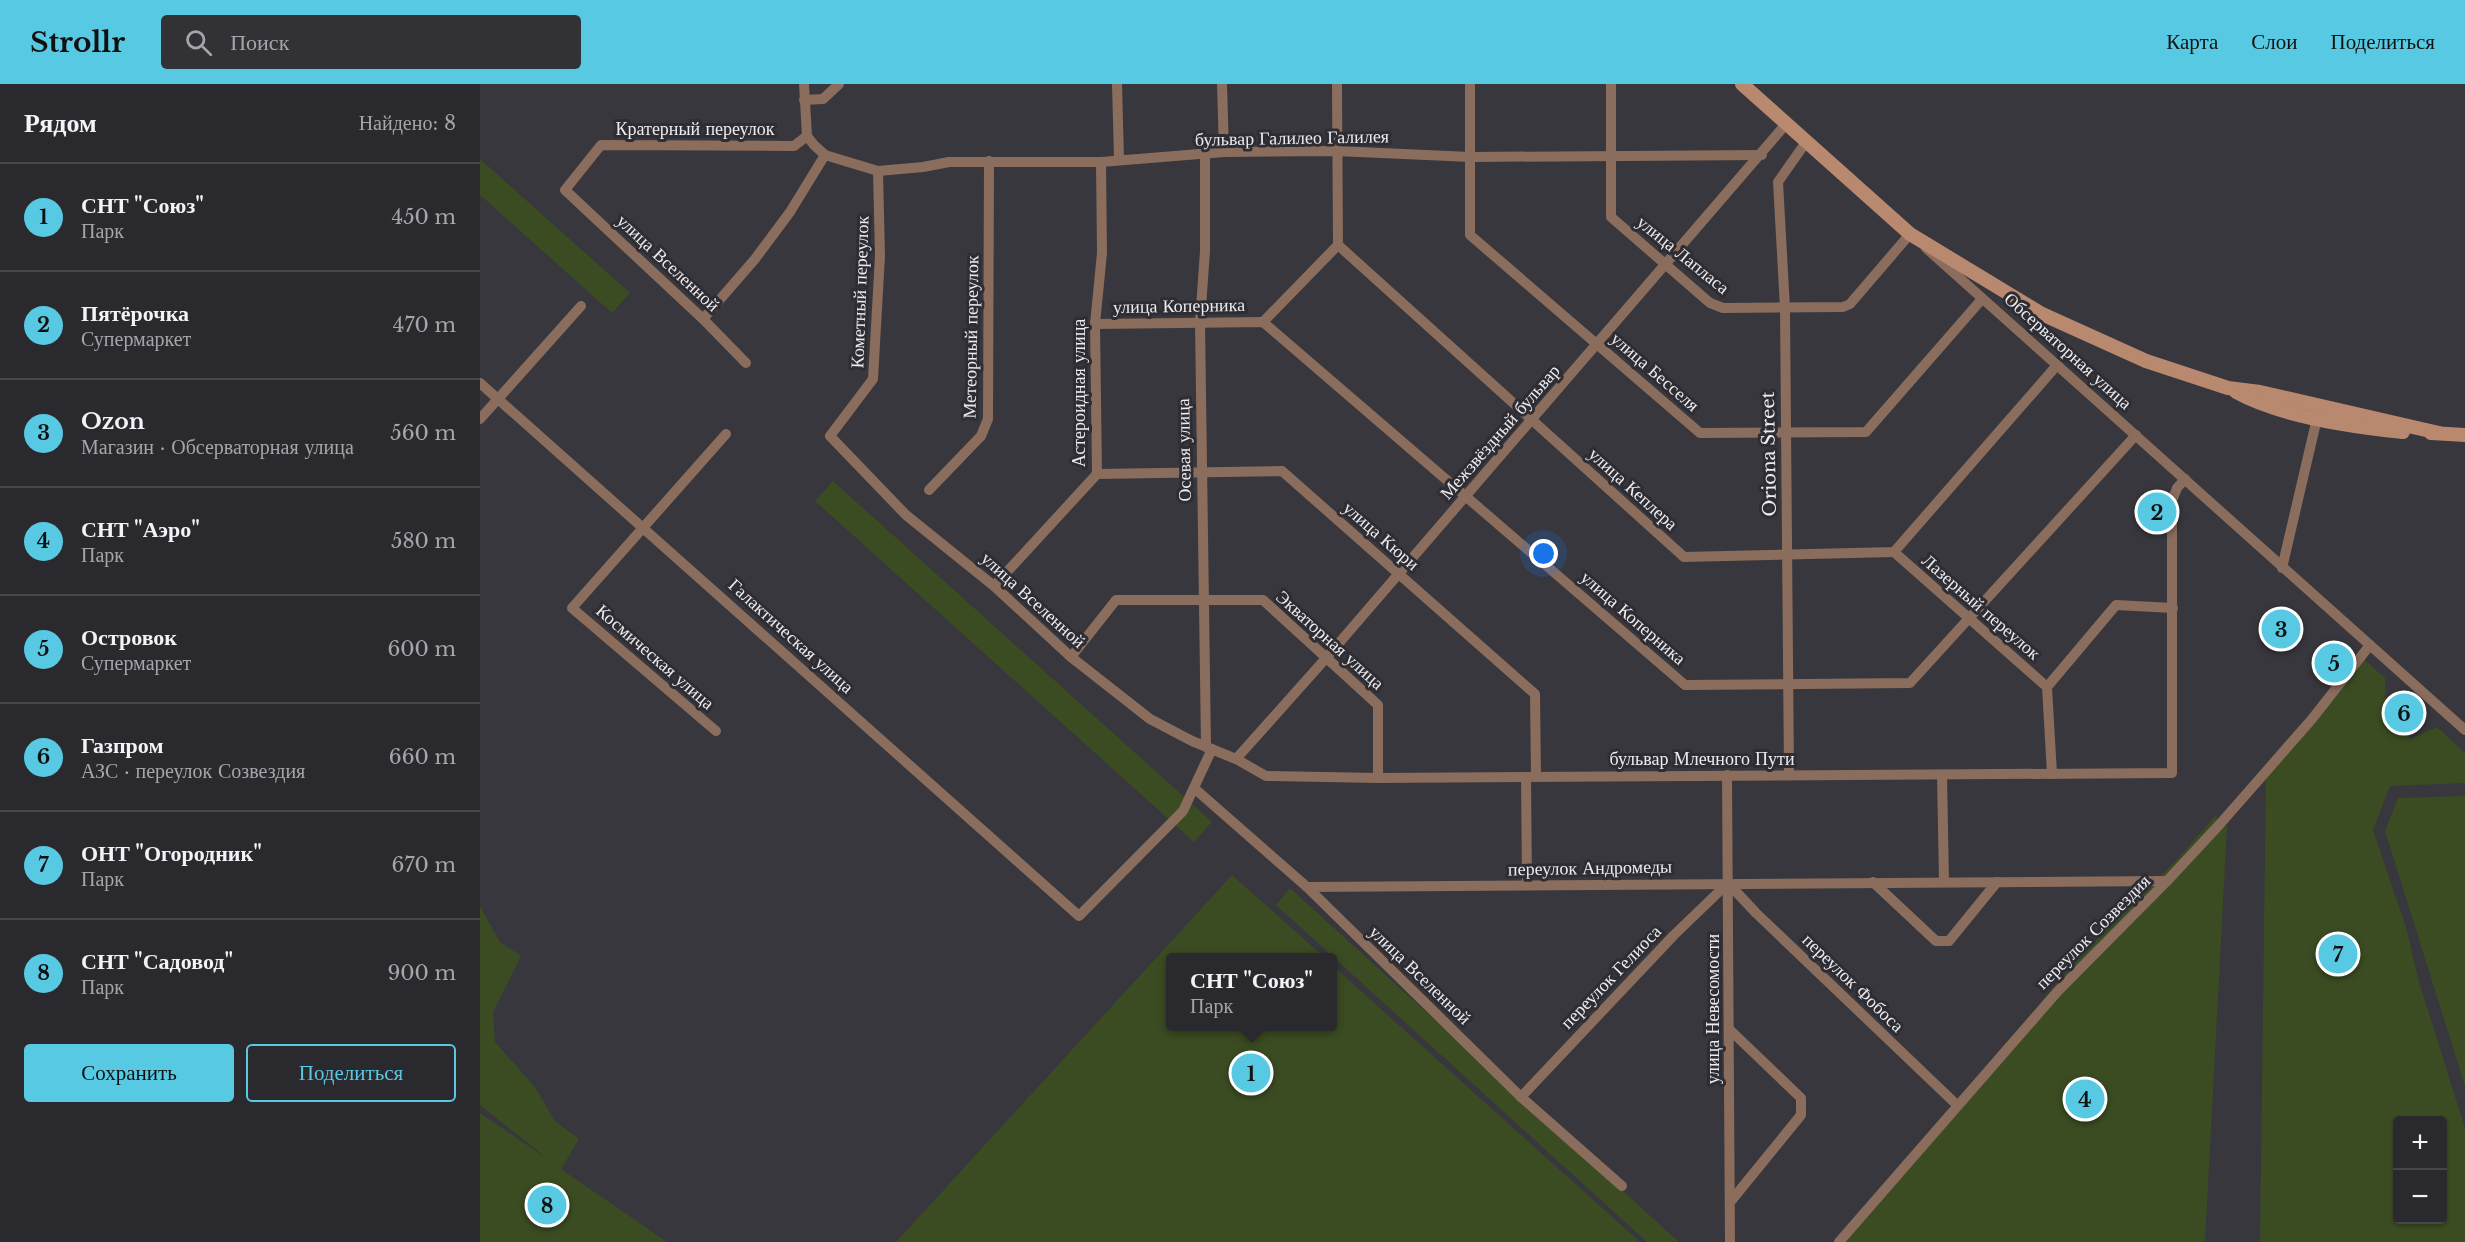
<!DOCTYPE html>
<html lang="ru">
<head>
<meta charset="utf-8">
<style>
  :root { --surface:#29292e; --page:#313136; --text:#f1f3f6; --muted:#a5a6aa; --line:#45454a; --accent:#57c9e3 }
  body { margin:0; font-family:"Libre Baskerville",serif; background:var(--page); color:var(--text) }
  .controls { position:absolute; right:18px; bottom:18px; display:grid; overflow:hidden; border-radius:6px; box-shadow:0 2px 4px #0004 }
  .controls button { width:54px; height:54px; display:grid; place-items:center; padding:0; border:0; border-bottom:2px solid var(--line); background:var(--surface); color:var(--text); font:30px sans-serif }
  .you { position:absolute; left:1064px; top:470px; width:21px; height:21px; margin:-15px; border:4px solid #fff; border-radius:50%; background:#1a73e8; box-shadow:0 0 0 9px #1a73e833 }
  .badge { display:grid; place-items:center; width:39px; height:39px; border-radius:50%; background:var(--accent); color:#111; font-size:20px; font-weight:700 }
  .pin { position:absolute; translate:-50% -50%; border:3px solid #fff; box-shadow:0 2px 6px #0006 }
  .popup { position:absolute; left:686px; top:869px; width:171px; height:78px; box-sizing:border-box; display:grid; place-content:center; border-radius:6px; background:var(--surface); filter:drop-shadow(0 2px 4px #0005); font-size:20px; white-space:nowrap; color:var(--muted) }
  .popup b { font-size:22px; color:var(--text) }
  .popup::after { content:''; position:absolute; left:50%; top:100%; margin-left:-12px; border:12px solid transparent; border-top-color:var(--surface) }
  .list { margin:0; padding:0; list-style:none }
  h2 { display:flex; justify-content:space-between; align-items:center; height:78px; margin:0; padding:0 24px; font-size:26px }
  h2 small { font-size:20px; font-weight:400; color:var(--muted) }
  .list li { display:grid; grid-template-columns:39px 1fr auto; gap:18px; align-items:center; box-sizing:border-box; height:108px; padding:0 24px; border-top:2px solid var(--line) }
  .list b { display:block; font-size:22px; white-space:nowrap }
  .list p { margin:0; font-size:20px; white-space:nowrap; color:var(--muted) }
  .list em { font-size:20px; font-style:normal; color:var(--muted) }
  .actions { display:flex; gap:12px; padding:18px 24px }
  .actions a { flex:1; padding:14px 0; border:2px solid var(--accent); border-radius:6px; text-align:center; font-size:21px; color:var(--accent) }
  .actions .main { background:var(--accent); color:#111 }
  .icon { flex:none; width:33px; height:33px; fill:none; stroke:currentColor; stroke-width:2; stroke-linecap:round; stroke-linejoin:round }
  .map { position:relative; flex:none; width:1985px; height:1158px; overflow:hidden }
  header { display:flex; align-items:center; gap:36px; box-sizing:border-box; height:84px; padding:0 30px; background:var(--accent); color:#111 }
  header strong { font-size:28px }
  nav { display:flex; gap:33px; margin-inline-start:auto; font-size:21px }
  .search { width:420px; height:54px; background:var(--page); display:flex; align-items:center; gap:15px; box-sizing:border-box; padding:0 21px; border-radius:6px; color:var(--muted); font-size:22px }
  main { display:flex }
  aside { flex:1; background:var(--surface) }
  .map>svg:first-child { display:block }
  .green { fill:#3b4c22; fill-rule:evenodd }
  .lines { fill:none; stroke-linecap:round; stroke-linejoin:round }
  .street { stroke:#8a6d5c; stroke-width:10 }
  .secondary { stroke:#b8896f; stroke-width:14 }
  .labels { text-anchor:middle; stroke-width:6; stroke-linejoin:round; paint-order:stroke }
  .street-label { font-size:18px; fill:#ececf0; stroke:#2d2d33 }
</style>
</head>
<body>
<header>
<strong>Strollr</strong>
<div class="search"><svg class="icon" aria-label="search" viewBox="0 0 24 24"><circle cx="10" cy="10" r="6"/><path d="M15 15l6 6"/></svg>Поиск</div>
<nav><a>Карта</a><a>Слои</a><a>Поделиться</a></nav>
</header>
<main>
<aside>
<h2>Рядом<small>Найдено: 8</small></h2>
<ul class="list">
<li><span class="badge">1</span><div><b>СНТ &quot;Союз&quot;</b><p>Парк</p></div><em>450 m</em></li>
<li><span class="badge">2</span><div><b>Пятёрочка</b><p>Супермаркет</p></div><em>470 m</em></li>
<li><span class="badge">3</span><div><b>Ozon</b><p>Магазин · Обсерваторная улица</p></div><em>560 m</em></li>
<li><span class="badge">4</span><div><b>СНТ &quot;Аэро&quot;</b><p>Парк</p></div><em>580 m</em></li>
<li><span class="badge">5</span><div><b>Островок</b><p>Супермаркет</p></div><em>600 m</em></li>
<li><span class="badge">6</span><div><b>Газпром</b><p>АЗС · переулок Созвездия</p></div><em>660 m</em></li>
<li><span class="badge">7</span><div><b>ОНТ &quot;Огородник&quot;</b><p>Парк</p></div><em>670 m</em></li>
<li><span class="badge">8</span><div><b>СНТ &quot;Садовод&quot;</b><p>Парк</p></div><em>900 m</em></li>
</ul>
<div class="actions"><a class="main">Сохранить</a><a>Поделиться</a></div>
</aside>
<div class="map">
<svg width="1985" height="1158" viewBox="0 0 1985 1158">
  <rect width="100%" height="100%" fill="#37373d"/>
  <g class="green">
    <polygon points="0,75 150,209 132,229 0,111"/>
    <polygon points="353,397 732,738 714,758 335,417"/>
    <path d="M1884,575L1905,594L1906,632L1930,655L1957,643L1985,669V699L1910,702L1893,746L1926,843L1939,898L1985,1044V1158H1780L1786,689ZM1918,1036H1962V1136H1918Z"/>
    <polygon points="1985,712 1985,1002 1905,747 1918,714"/>
    <polygon points="1735,732 1747,743 1725,1158 1355,1158 1600,873 1702,770"/>
    <polygon points="752,791 844,873 690,874 690,942 852,942 852,881 1160,1158 416,1158"/>
    <polygon points="810,804 1199,1158 1167,1158 796,821"/>
    <polygon points="0,822 20,858 41,872 13,928 15,958 55,1003 75,1037 99,1055 81,1085 187,1158 0,1158 0,1029 69,1076 0,1021"/>
  </g>
  <g class="lines">
    <g class="street">
      <polyline points="324,0 327,52 334,61 345,71 398,87 443,83 469,78 621,78 744,68 856,67 991,73 1282,71"/>
      <polyline points="637,0 639,75"/>
      <polyline points="742,0 744,68"/>
      <polyline points="857,0 858,161 1204,473 1414,468 1578,280"/>
      <polyline points="990,0 990,151 1220,349 1386,348 1502,215"/>
      <polyline points="1131,0 1131,133 1230,219 1243,224 1363,223 1370,220 1430,150 1434,154"/>
      <polyline points="324,16 343,15 359,0"/>
      <polyline points="725,70 725,167 720,238 726,663"/>
      <polyline points="398,87 400,172 393,295 350,352 426,431 514,502 591,573 670,635 712,657 756,675 786,692 898,694 1692,689 1692,417 1697,404 1705,395"/>
      <polyline points="1446,164 1985,646"/>
      <polyline points="223,235 275,175 310,128 345,71"/>
      <polyline points="783,238 858,161"/>
      <polyline points="615,240 783,238 1205,601 1430,599 1656,351"/>
      <polyline points="266,279 223,235 85,106 121,61 314,62 327,52"/>
      <polyline points="0,299 599,832 703,727 732,665"/>
      <polyline points="0,335 101,222"/>
      <polyline points="617,390 802,387 1055,610 1056,693"/>
      <polyline points="449,406 501,352 508,335 509,77"/>
      <polyline points="1414,468 1567,603"/>
      <polyline points="1802,484 1838,330"/>
      <polyline points="514,502 617,390 615,240 622,169 621,78"/>
      <polyline points="591,573 636,516 783,516 898,621 898,694"/>
      <polyline points="236,647 92,524 246,350"/>
      <polyline points="756,675 847,573 1306,40"/>
      <polyline points="1572,690 1567,603 1636,521 1693,524"/>
      <polyline points="1247,691 1250,1158"/>
      <polyline points="1309,691 1305,224 1298,98 1326,58"/>
      <polyline points="1462,691 1464,798"/>
      <polyline points="1046,693 1047,801"/>
      <polyline points="714,704 827,803 1041,1013 1142,1102"/>
      <polyline points="1393,798 1456,857 1469,857 1517,798"/>
      <polyline points="827,803 1687,797"/>
      <polyline points="1249,945 1321,1014 1321,1031 1251,1117"/>
      <polyline points="1041,1013 1194,851 1248,799 1276,829 1477,1021"/>
      <polyline points="1359,1158 1578,907 1687,797 1740,740 1832,635 1890,561"/>
    </g>
    <g class="secondary">
      <polyline points="1262,0 1430,150 1562,230 1666,277 1748,304 1780,308 1959,349"/>
      <path d="M1756,308C1799,332 1874,343 1923,348"/>
      <polyline points="1951,349 1985,351"/>
    </g>
  </g>
  <g class="labels">
    <g class="street-label">
      <text x="215" y="51">Кратерный переулок</text>
      <text transform="translate(812 54) rotate(-1)" y="6">бульвар Галилео Галилея</text>
      <text transform="translate(1203 171) rotate(39)" y="6">улица Лапласа</text>
      <text transform="translate(188 179) rotate(43)" y="6">улица Вселенной</text>
      <text transform="translate(380 208) rotate(-88)" y="6">Кометный переулок</text>
      <text transform="translate(699 222) rotate(-1)" y="6">улица Коперника</text>
      <text transform="translate(491 253) rotate(-89)" y="6">Метеорный переулок</text>
      <text transform="translate(1588 267) rotate(42)" y="6">Обсерваторная улица</text>
      <text transform="translate(1175 288) rotate(41)" y="6">улица Бесселя</text>
      <text transform="translate(599 309) rotate(-90)" y="6">Астероидная улица</text>
      <text transform="translate(1020 348) rotate(-49)" y="6">Межзвёздный бульвар</text>
      <text transform="translate(704 366) rotate(-91)" y="6">Осевая улица</text>
      <text transform="translate(1289 370) rotate(-91)" y="6">Oriona Street</text>
      <text transform="translate(1153 405) rotate(42)" y="6">улица Кеплера</text>
      <text transform="translate(901 452) rotate(41)" y="6">улица Кюри</text>
      <text transform="translate(553 516) rotate(42)" y="6">улица Вселенной</text>
      <text transform="translate(1501 523) rotate(41)" y="6">Лазерный переулок</text>
      <text transform="translate(1153 534) rotate(41)" y="6">улица Коперника</text>
      <text transform="translate(311 552) rotate(42)" y="6">Галактическая улица</text>
      <text transform="translate(850 556) rotate(42)" y="6">Экваторная улица</text>
      <text transform="translate(175 573) rotate(41)" y="6">Космическая улица</text>
      <text x="1222" y="681">бульвар Млечного Пути</text>
      <text transform="translate(1110 784) rotate(-1)" y="6">переулок Андромеды</text>
      <text transform="translate(1613 848) rotate(-45)" y="6">переулок Созвездия</text>
      <text transform="translate(940 891) rotate(44)" y="6">улица Вселенной</text>
      <text transform="translate(1131 893) rotate(-46)" y="6">переулок Гелиоса</text>
      <text transform="translate(1373 899) rotate(44)" y="6">переулок Фобоса</text>
      <text transform="translate(1233 925) rotate(-90)" y="6">улица Невесомости</text>
    </g>
  </g>
</svg>
<div class="controls">
<button>+</button>
<button>−</button>
</div>
<div class="you"></div>
<div class="pin badge" style="left:771px;top:989px">1</div>
<div class="popup"><b>СНТ &quot;Союз&quot;</b>Парк</div>
<div class="pin badge" style="left:1677px;top:428px">2</div>
<div class="pin badge" style="left:1801px;top:545px">3</div>
<div class="pin badge" style="left:1605px;top:1015px">4</div>
<div class="pin badge" style="left:1854px;top:579px">5</div>
<div class="pin badge" style="left:1924px;top:629px">6</div>
<div class="pin badge" style="left:1858px;top:870px">7</div>
<div class="pin badge" style="left:67px;top:1121px">8</div>
</div>
</main>
</body>
</html>
